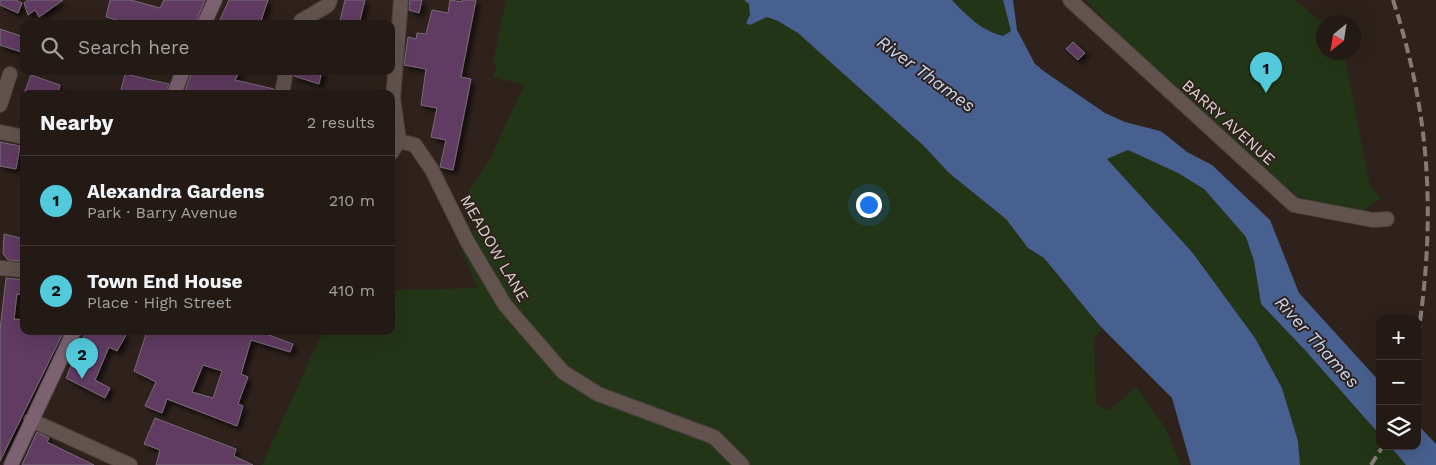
<!DOCTYPE html>
<html lang="en">
<head>
<meta charset="utf-8">
<style>
  :root { --surface:#231a16; --page:#2b231f; --text:#f1f3f6; --muted:#a3a1a1; --line:#403835; --accent:#53cadc }
  body { margin:0; font-family:"Work Sans",sans-serif; background:var(--page); color:var(--text) }
  .controls { position:absolute; right:15px; bottom:15px; display:grid; overflow:hidden; border-radius:10px; box-shadow:0 5px 20px #0002 }
  .controls button { width:45px; height:45px; display:grid; place-items:center; padding:0; border:0; border-bottom:1px solid var(--line); background:var(--surface); color:var(--text); font:25px sans-serif }
  .compass { position:absolute; left:1316px; top:15px; width:45px; height:45px; border-radius:50%; background:var(--surface); box-shadow:0 5px 20px #0002; rotate:210deg }
  .you { position:absolute; left:868px; top:204px; width:18px; height:18px; margin:-12px; border:4px solid #fff; border-radius:50%; background:#1a73e8; box-shadow:0 0 0 8px #1a73e833 }
  .badge { display:grid; place-items:center; width:32px; height:32px; border-radius:50%; background:var(--accent); color:#111; font-size:16px; font-weight:700 }
  .pin { position:absolute; translate:-50% -41px; filter:drop-shadow(0 1px 2px #0008) }
  .pin::after { content:''; position:absolute; top:26px; width:18px; height:15px; background:inherit; clip-path:polygon(0 0,100% 0,50% 100%) }
  .list { margin:0; padding:0; list-style:none }
  h2 { display:flex; justify-content:space-between; align-items:center; height:65px; margin:0; padding:0 20px; font-size:21px }
  h2 small { font-size:16px; font-weight:400; color:var(--muted) }
  .list li { display:grid; grid-template-columns:32px 1fr auto; gap:15px; align-items:center; box-sizing:border-box; height:90px; padding:0 20px; border-top:1px solid var(--line) }
  .list b { display:block; font-size:19px; white-space:nowrap }
  .list p { margin:0; font-size:16px; white-space:nowrap; color:var(--muted) }
  .list em { font-size:16px; font-style:normal; color:var(--muted) }
  .icon { flex:none; width:28px; height:28px; fill:none; stroke:currentColor; stroke-width:2; stroke-linecap:round; stroke-linejoin:round }
  .map { position:relative; flex:none; width:1436px; height:465px; overflow:hidden }
  .search { position:absolute; background:var(--surface); box-shadow:0 5px 20px #0002; left:20px; top:20px; width:375px; height:55px; display:flex; align-items:center; gap:12px; box-sizing:border-box; padding:0 18px; border-radius:10px; color:var(--muted); font-size:19px }
  .panel { position:absolute; background:var(--surface); box-shadow:0 5px 20px #0002; left:20px; top:90px; width:375px; height:245px; border-radius:10px }
  .map>svg:first-child { display:block }
  .green { fill:#233517 }
  .water { fill:#48608f }
  .building { fill:#613a62; stroke:#776c77; fill-rule:evenodd; filter:url(#shadow) }
  .lines { fill:none; stroke-linecap:round; stroke-linejoin:round }
  .minor-casing { stroke:#493f3b; stroke-width:16 }
  .tertiary-casing { stroke:#493f3b; stroke-width:16 }
  .secondary-casing { stroke:#493f3b; stroke-width:16 }
  .minor { stroke:#62534e; stroke-width:14 }
  .tertiary { stroke:#62534e; stroke-width:14 }
  .secondary { stroke:#7c6170; stroke-width:14 }
  .rail { stroke:#857a76; stroke-width:4; stroke-dasharray:10 5; stroke-linecap:butt }
  .labels { text-anchor:middle; stroke-width:4; stroke-linejoin:round; paint-order:stroke }
  .street-label { font-size:16px; fill:#dbd2cf; stroke:#2f221d }
  .water-label { font-size:18px; font-style:italic; fill:#c5d5f2; stroke:#2f221d }
</style>
</head>
<body>
<div class="map">
<svg width="1436" height="465" viewBox="0 0 1436 465">
  <defs>
    <filter id="shadow"><feDropShadow dx="4" dy="4" stdDeviation="2.5" flood-color="#0009"/></filter>
  </defs>
  <rect width="100%" height="100%" fill="#2f221d"/>
  <g class="green">
    <polygon points="506,0 744,0 749,4 750,15 746,22 750,25 767,17 778,21 798,33 924,146 949,173 1006,219 1028,248 1044,258 1100,326 1100,331 1094,339 1096,405 1110,410 1136,387 1165,427 1181,465 262,465 323,331 391,331 391,290 477,288 456,236 484,228 460,204 490,159 524,85 493,77 497,65 493,64"/>
    <path d="M952,0H1003L1011,31L1003,36C982,31 967,16 952,0Z"/>
    <polygon points="1086,0 1295,0 1323,23 1324,52 1344,53 1370,186 1381,198 1362,212 1298,197 1136,54"/>
    <polygon points="1128,150 1178,173 1204,189 1246,237 1254,261 1261,305 1304,349 1380,435 1380,446 1390,446 1406,465 1300,465 1298,441 1282,388 1255,338 1192,252 1107,159"/>
  </g>
  <g class="water">
    <path d="M744,0H952C967,16 982,31 1003,36L1011,31L1003,0H1013L1017,30L1035,64L1045,72L1105,113L1125,122L1160,131L1166,135L1187,152L1212,165L1270,220L1299,293L1380,382V435L1304,349L1261,304L1254,261L1246,237L1204,189L1178,173L1128,150L1107,159L1192,252L1255,338L1282,388L1298,441L1300,465H1191L1172,398L1100,326L1044,258L1028,248L1006,219L949,173L924,146L798,33L778,21L767,17L750,25L746,23L750,15L749,4Z"/>
    <polygon points="1417,424 1436,444 1436,465 1406,465 1390,446 1417,446"/>
  </g>
  <g class="building">
    <polygon points="0,0 16,0 22,3 18,13 0,5"/>
    <polygon points="28,0 63,0 39,17 35,10 28,15 24,3"/>
    <polygon points="110,0 131,0 160,8 164,0 205,0 195,24 131,24 106,17"/>
    <polygon points="229,0 268,0 260,24 218,24"/>
    <polygon points="345,0 365,0 359,24 339,24"/>
    <polygon points="410,0 422,0 419,13 409,10"/>
    <polygon points="450,0 462,2 462,0 476,0 461,77 471,79 453,170 440,167 446,140 431,137 437,108 421,105 426,69 404,65 408,37 416,39 417,33 426,34 432,10 448,13"/>
    <polygon points="0,29 24,37 24,53 0,45"/>
    <polygon points="1073,42 1085,53 1078,60 1066,49"/>
    <polygon points="192,71 240,71 235,80 274,89 273,94 184,94"/>
    <polygon points="295,71 322,71 319,84 294,76"/>
    <polygon points="125,74 169,84 165,94 120,94"/>
    <polygon points="31,75 60,85 58,94 24,94"/>
    <polygon points="0,142 20,146 16,169 0,166"/>
    <polygon points="4,234 24,239 24,261 8,260 3,254"/>
    <polygon points="6,278 24,280 24,295 17,294 14,319 24,320 24,331 64,331 0,461 0,330"/>
    <polygon points="86,331 118,331 126,335 117,351 109,347 95,380 110,388 105,398 66,378"/>
    <path d="M147,331H258L293,344L290,352L251,340L241,374L248,377L238,404L243,406L237,426L167,399L162,413L145,406L156,382L134,371ZM203,365L222,371L213,398L192,392Z"/>
    <polygon points="155,418 236,449 234,456 253,465 156,465 160,450 144,444"/>
    <polygon points="37,432 49,438 47,442 94,465 22,465"/>
  </g>
  <g class="lines">
    <g class="minor-casing">
      <g id="minor">
        <polyline points="1070,0 1294,205 1373,220 1387,219"/>
        <polyline points="301,24 301,21 328,5 330,0"/>
        <polyline points="282,94 286,71"/>
        <polyline points="0,105 10,74"/>
        <polyline points="0,132 24,137"/>
        <polyline points="0,268 24,270"/>
        <polyline points="31,420 130,465"/>
      </g>
    </g>
    <g class="tertiary-casing">
      <g id="tertiary">
        <polyline points="399,141 415,145 432,170 467,241 505,305 563,372 598,394 714,437 742,465"/>
        <polyline points="399,141 393,98 401,0"/>
        <polyline points="391,153 399,141"/>
      </g>
    </g>
    <g class="secondary-casing">
      <g id="secondary">
        <polyline points="204,24 215,0"/>
        <polyline points="174,94 183,71"/>
        <polyline points="11,465 74,331"/>
      </g>
    </g>
    <use href="#minor" class="minor"/>
    <use href="#tertiary" class="tertiary"/>
    <use href="#secondary" class="secondary"/>
    <g class="rail">
      <path d="M1393,0C1431,116 1436,221 1417,342"/>
      <polyline points="1371,465 1383,446"/>
    </g>
  </g>
  <g class="labels">
    <g class="street-label">
      <text transform="translate(1229 122) rotate(42)" y="6">BARRY AVENUE</text>
      <text transform="translate(495 248) rotate(60)" y="6">MEADOW LANE</text>
    </g>
    <g class="water-label">
      <text transform="translate(926 74) rotate(36)" y="6">River Thames</text>
      <text transform="translate(1317 342) rotate(48)" y="6">River Thames</text>
    </g>
  </g>
</svg>
<div class="controls">
<button>+</button>
<button>−</button>
<button><svg class="icon" aria-label="layers" viewBox="0 0 24 24"><path d="M12 4l9 5-9 5-9-5zM3 14l9 5 9-5"/></svg></button>
</div>
<svg class="compass" viewBox="-18 -18 36 36"><path d="M0-13l5 13h-10z" fill="#e53935"/><path d="M0 13l5-13h-10z" fill="#a3a1a1"/></svg>
<div class="you"></div>
<div class="pin badge" style="left:1266px;top:93px">1</div>
<div class="pin badge" style="left:82px;top:379px">2</div>
<div class="search"><svg class="icon" aria-label="search" viewBox="0 0 24 24"><circle cx="10" cy="10" r="6"/><path d="M15 15l6 6"/></svg>Search here</div>
<section class="panel">
<h2>Nearby<small>2 results</small></h2>
<ul class="list">
<li><span class="badge">1</span><div><b>Alexandra Gardens</b><p>Park · Barry Avenue</p></div><em>210 m</em></li>
<li><span class="badge">2</span><div><b>Town End House</b><p>Place · High Street</p></div><em>410 m</em></li>
</ul>
</section>
</div>
</body>
</html>
